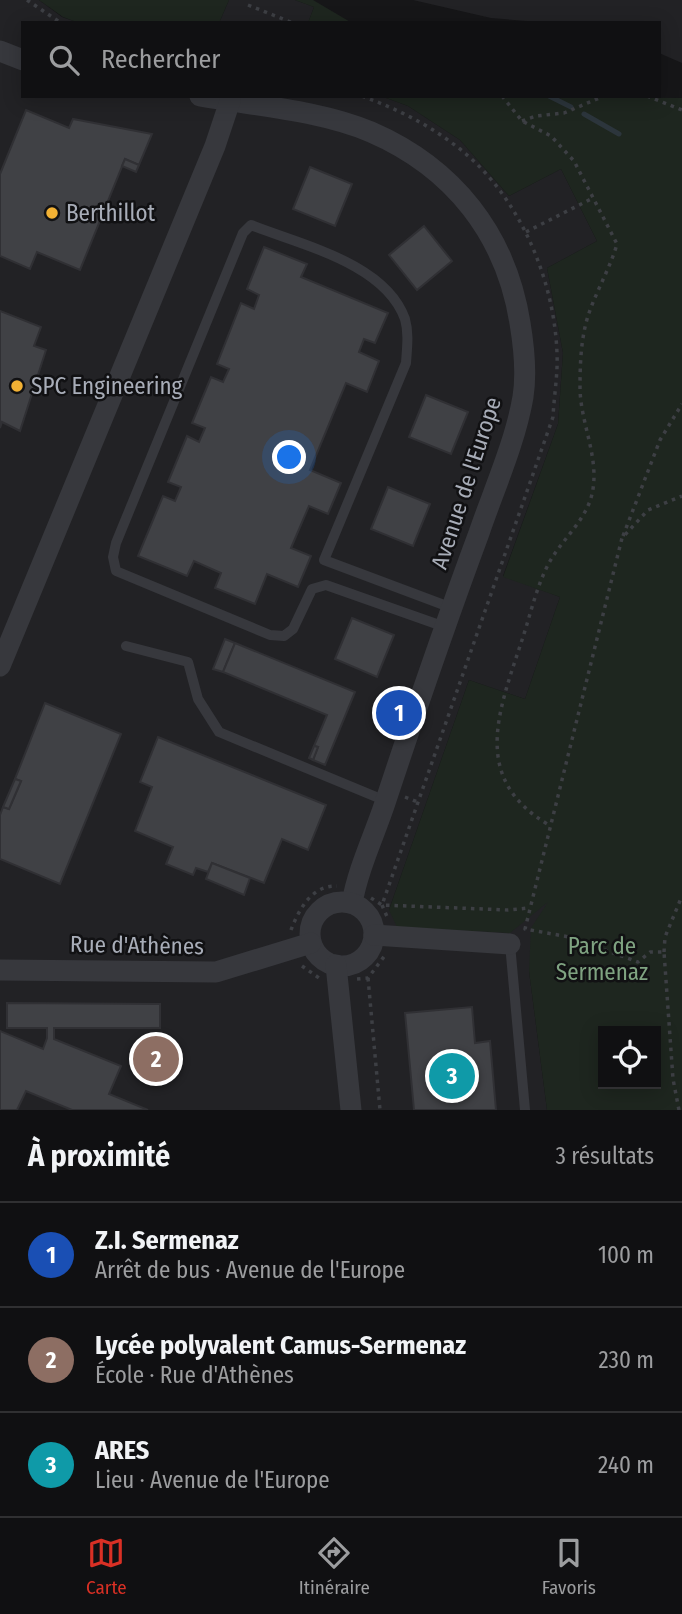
<!DOCTYPE html>
<html lang="fr">
<head>
<meta charset="utf-8">
<style>
  :root { --surface:#101012; --page:#1e1e20; --text:#f1f3f6; --muted:#9c9d9f; --line:#303032; --accent:#d93025 }
  body { margin:0; font-family:"Fira Sans Condensed",sans-serif; background:var(--page); color:var(--text) }
  .controls { position:absolute; right:21px; bottom:21px; display:grid; overflow:hidden; border-radius:0px; box-shadow:0 4px 18px #0003 }
  .controls button { width:63px; height:63px; display:grid; place-items:center; padding:0; border:0; border-bottom:2px solid var(--line); background:var(--surface); color:var(--text); font:35px sans-serif }
  .you { position:absolute; left:290px; top:458px; width:24px; height:24px; margin:-18px; border:5px solid #fff; border-radius:50%; background:#1a73e8; box-shadow:0 0 0 10px #1a73e833 }
  .badge { display:grid; place-items:center; width:46px; height:46px; border-radius:50%; background:var(--accent); color:#fff; font-size:23px; font-weight:700 }
  .pin { position:absolute; translate:-50% -50%; border:4px solid #fff; box-shadow:0 2px 7px #0006 }
  .list { margin:0; padding:0; list-style:none }
  h2 { display:flex; justify-content:space-between; align-items:center; height:91px; margin:0; padding:0 28px; font-size:30px }
  h2 small { font-size:23px; font-weight:400; color:var(--muted) }
  .list li { display:grid; grid-template-columns:46px 1fr auto; gap:21px; align-items:center; box-sizing:border-box; height:105px; padding:0 28px; border-top:2px solid var(--line) }
  .list b { display:block; font-size:26px; white-space:nowrap }
  .list p { margin:0; font-size:23px; white-space:nowrap; color:var(--muted) }
  .list em { font-size:23px; font-style:normal; color:var(--muted) }
  .icon { flex:none; width:38px; height:38px; fill:none; stroke:currentColor; stroke-width:2; stroke-linecap:round; stroke-linejoin:round }
  .map { position:relative; flex:none; width:682px; height:1110px; overflow:hidden }
  .search { position:absolute; background:var(--surface); box-shadow:0 4px 18px #0003; left:21px; right:21px; top:21px; height:77px; display:flex; align-items:center; gap:18px; box-sizing:border-box; padding:0 24px; border-radius:0px; color:var(--muted); font-size:26px }
  .sheet { height:406px; background:var(--surface) }
  nav { display:flex; justify-content:space-around; align-items:center; box-sizing:border-box; height:98px; border-top:2px solid var(--line); background:var(--surface); font-size:19px; color:var(--muted) }
  nav a { display:grid; justify-items:center; gap:4px }
  nav .on { color:var(--accent) }
  .map>svg:first-child { display:block }
  .built { fill:#222225 }
  .green { fill:#1e261f; fill-rule:evenodd }
  .lines { fill:none; stroke-linecap:round; stroke-linejoin:round }
  .stream { stroke:#2c353c; stroke-width:5 }
  .building { fill:#404145; stroke:#303034; stroke-width:2 }
  .path { stroke:#3d3f44; stroke-width:3.5; stroke-dasharray:3.5 5; stroke-linecap:butt }
  .lane { stroke:#37383d; stroke-width:10 }
  .street { stroke:#37383d; stroke-width:21 }
  .poi-dot { fill:#f2b134; stroke:#111113; stroke-width:2.5 }
  .labels { text-anchor:middle; stroke-width:5; stroke-linejoin:round; paint-order:stroke }
  .poi-label { font-size:23px; fill:#a8adb8; stroke:#111113; text-anchor:start }
  .street-label { font-size:23px; fill:#a8adb8; stroke:#111113 }
  .park-label { font-size:23px; fill:#7fa381; stroke:#111113 }
</style>
</head>
<body>
<div class="map">
<svg width="682" height="1110" viewBox="0 0 682 1110">
  <rect width="100%" height="100%" fill="#161618"/>
  <g class="built">
    <polygon points="0,0 39,0 62,17 79,23 23,23 23,96 381,96 408,106 460,140 509,196 561,169 597,241 547,268 563,353 558,424 503,576 560,597 525,699 469,680 389,910 550,900 529,971 547,1110 0,1110"/>
    <polygon points="229,0 295,0 314,7 308,23 219,23"/>
    <polygon points="413,0 682,0 682,63 659,53 659,23 552,23 491,18"/>
  </g>
  <g class="green">
    <polygon points="39,0 229,0 219,23 79,23 63,17"/>
    <polygon points="295,0 313,0 352,23 308,23 314,7"/>
    <path d="M381,96L682,98V1110H547L529,971L531,928L548,902L510,933L397,927L389,910L469,680L525,699L560,597L503,577L558,424L563,353L547,268L597,241L561,169L509,196L460,140L408,106ZM603,1031H656V1084H603Z"/>
  </g>
  <g class="lines">
    <g class="stream">
      <polyline points="549,96 571,107"/>
      <polyline points="584,114 619,134"/>
    </g>
  </g>
  <g class="building">
    <polygon points="26,110 69,128 73,119 152,134 139,165 125,159 80,270 37,252 30,269 0,256 0,174"/>
    <polygon points="125,159 139,165 136,172 122,166"/>
    <polygon points="310,167 352,184 335,226 293,209"/>
    <polygon points="424,226 452,261 417,290 389,255"/>
    <polygon points="264,247 307,264 301,277 388,313 375,343 364,339 359,352 379,361 367,392 346,383 310,470 341,483 328,514 309,506 291,548 311,556 298,587 267,574 255,604 215,588 221,573 194,561 187,576 138,556 163,496 175,501 181,487 168,482 187,436 199,442 205,428 192,423 211,377 223,382 229,369 217,364 241,303 254,309 259,295 247,289"/>
    <polygon points="0,311 41,327 34,346 46,350 20,431 2,422 0,428"/>
    <polygon points="426,395 468,412 451,454 409,437"/>
    <polygon points="388,487 430,504 413,546 371,529"/>
    <polygon points="352,618 394,635 377,677 335,659"/>
    <polygon points="225,639 235,643 223,672 213,669"/>
    <polygon points="235,643 355,692 325,765 313,760 318,747 314,746 327,715 223,672"/>
    <polygon points="45,703 121,734 60,884 0,859 0,815 3,807 9,809 21,781 15,779"/>
    <polygon points="158,737 326,805 308,850 282,839 264,883 212,863 208,872 196,868 193,875 166,864 173,847 135,831 152,787 140,782"/>
    <polygon points="314,746 318,747 313,760 309,758"/>
    <polygon points="15,779 21,781 9,809 3,807"/>
    <polygon points="212,863 250,878 244,895 206,879"/>
    <polygon points="7,1003 160,1004 160,1028 54,1028 54,1039 121,1066 109,1094 148,1110 72,1110 26,1091 17,1110 0,1110 0,1031 43,1049 47,1038 47,1028 7,1028"/>
    <polygon points="472,1007 475,1043 490,1041 496,1110 414,1110 405,1013"/>
  </g>
  <g class="lines">
    <g class="path">
      <polyline points="27,0 61,23"/>
      <polyline points="248,5 293,23"/>
      <path d="M362,96C394,108 424,122 452,143C516,189 554,275 557,353C558,374 554,396 553,417L382,905"/>
      <path d="M502,96L522,121L551,136L574,161L617,244C610,268 597,290 589,313C581,336 580,363 580,387C580,425 603,463 590,501C581,525 561,541 549,563C536,587 530,617 521,643C498,713 471,779 549,825"/>
      <polyline points="647,96 682,110"/>
      <polyline points="522,121 536,116 564,113 604,96"/>
      <polyline points="526,232 593,198"/>
      <polyline points="623,536 660,440 682,404"/>
      <polyline points="405,797 420,803"/>
      <polyline points="371,898 382,905 508,910 529,908"/>
      <polyline points="382,905 388,919"/>
      <path d="M291,930C299,909 312,885 337,886"/>
      <polyline points="664,952 665,937 682,896"/>
      <polyline points="302,966 319,978"/>
      <polyline points="368,978 380,1110"/>
      <polyline points="357,979 368,978 386,954"/>
      <polyline points="679,1110 673,1079 664,952 650,952 638,962 569,937 525,929 622,538 648,510 682,496"/>
    </g>
    <g class="lane">
      <path d="M445,627L326,585L312,589L293,629L284,636L270,635L116,571L113,557L116,543L243,233L251,225C301,245 385,263 405,319C409,333 407,348 406,363L324,560L452,608"/>
      <polyline points="126,646 188,662 198,699 219,732 386,801"/>
      <polyline points="510,944 525,1110"/>
    </g>
    <g class="street">
      <polyline points="0,51 23,60"/>
      <path d="M200,96C256,106 318,110 371,132C454,168 506,235 520,323C524,347 527,372 523,397C515,443 494,489 479,533C446,622 415,712 385,803C374,836 358,869 352,903"/>
      <polyline points="0,666 215,146 230,101"/>
      <circle cx="342" cy="934" r="32"/>
      <polyline points="374,935 510,944"/>
      <polyline points="336,965 351,1110"/>
      <polyline points="0,970 216,972 311,943"/>
    </g>
  </g>
  <g class="poi-dot">
    <circle cx="52" cy="213" r="7"/>
    <circle cx="17" cy="386" r="7"/>
  </g>
  <g class="labels">
    <g class="poi-label">
      <text x="66" y="221">Berthillot</text>
      <text x="31" y="394">SPC Engineering</text>
    </g>
    <g class="street-label">
      <text transform="translate(466 483) rotate(-72)" y="8">Avenue de l'Europe</text>
      <text transform="translate(137 945) rotate(1)" y="8">Rue d'Athènes</text>
    </g>
    <g class="park-label">
      <text x="602" y="954">Parc de<tspan x="602" dy="26">Sermenaz</tspan></text>
    </g>
  </g>
</svg>
<div class="controls">
<button><svg class="icon" aria-label="locate" viewBox="0 0 24 24"><circle cx="12" cy="12" r="6"/><path d="M12 2v4M12 18v4M2 12h4M18 12h4"/></svg></button>
</div>
<div class="you"></div>
<div class="pin badge" style="left:399px;top:713px;background:#1a4fb4">1</div>
<div class="pin badge" style="left:156px;top:1059px;background:#8d6e63">2</div>
<div class="pin badge" style="left:452px;top:1076px;background:#0f9aa8">3</div>
<div class="search"><svg class="icon" aria-label="search" viewBox="0 0 24 24"><circle cx="10" cy="10" r="6"/><path d="M15 15l6 6"/></svg>Rechercher</div>
</div>
<section class="sheet">
<h2>À proximité<small>3 résultats</small></h2>
<ul class="list">
<li><span class="badge" style="background:#1a4fb4">1</span><div><b>Z.I. Sermenaz</b><p>Arrêt de bus · Avenue de l'Europe</p></div><em>100 m</em></li>
<li><span class="badge" style="background:#8d6e63">2</span><div><b>Lycée polyvalent Camus-Sermenaz</b><p>École · Rue d'Athènes</p></div><em>230 m</em></li>
<li><span class="badge" style="background:#0f9aa8">3</span><div><b>ARES</b><p>Lieu · Avenue de l'Europe</p></div><em>240 m</em></li>
</ul>
</section>
<nav>
<a class="on"><svg class="icon" aria-label="map" viewBox="0 0 24 24"><path d="M3 6l6-2 6 2 6-2v14l-6 2-6-2-6 2zM9 4v14M15 6v14"/></svg>Carte</a>
<a><svg class="icon" aria-label="directions" viewBox="0 0 24 24"><path d="M12 3l9 9-9 9-9-9zM9 14v-3h6M13 9l2 2-2 2"/></svg>Itinéraire</a>
<a><svg class="icon" aria-label="saved" viewBox="0 0 24 24"><path d="M7 4h10v16l-5-4-5 4z"/></svg>Favoris</a>
</nav>
</body>
</html>
